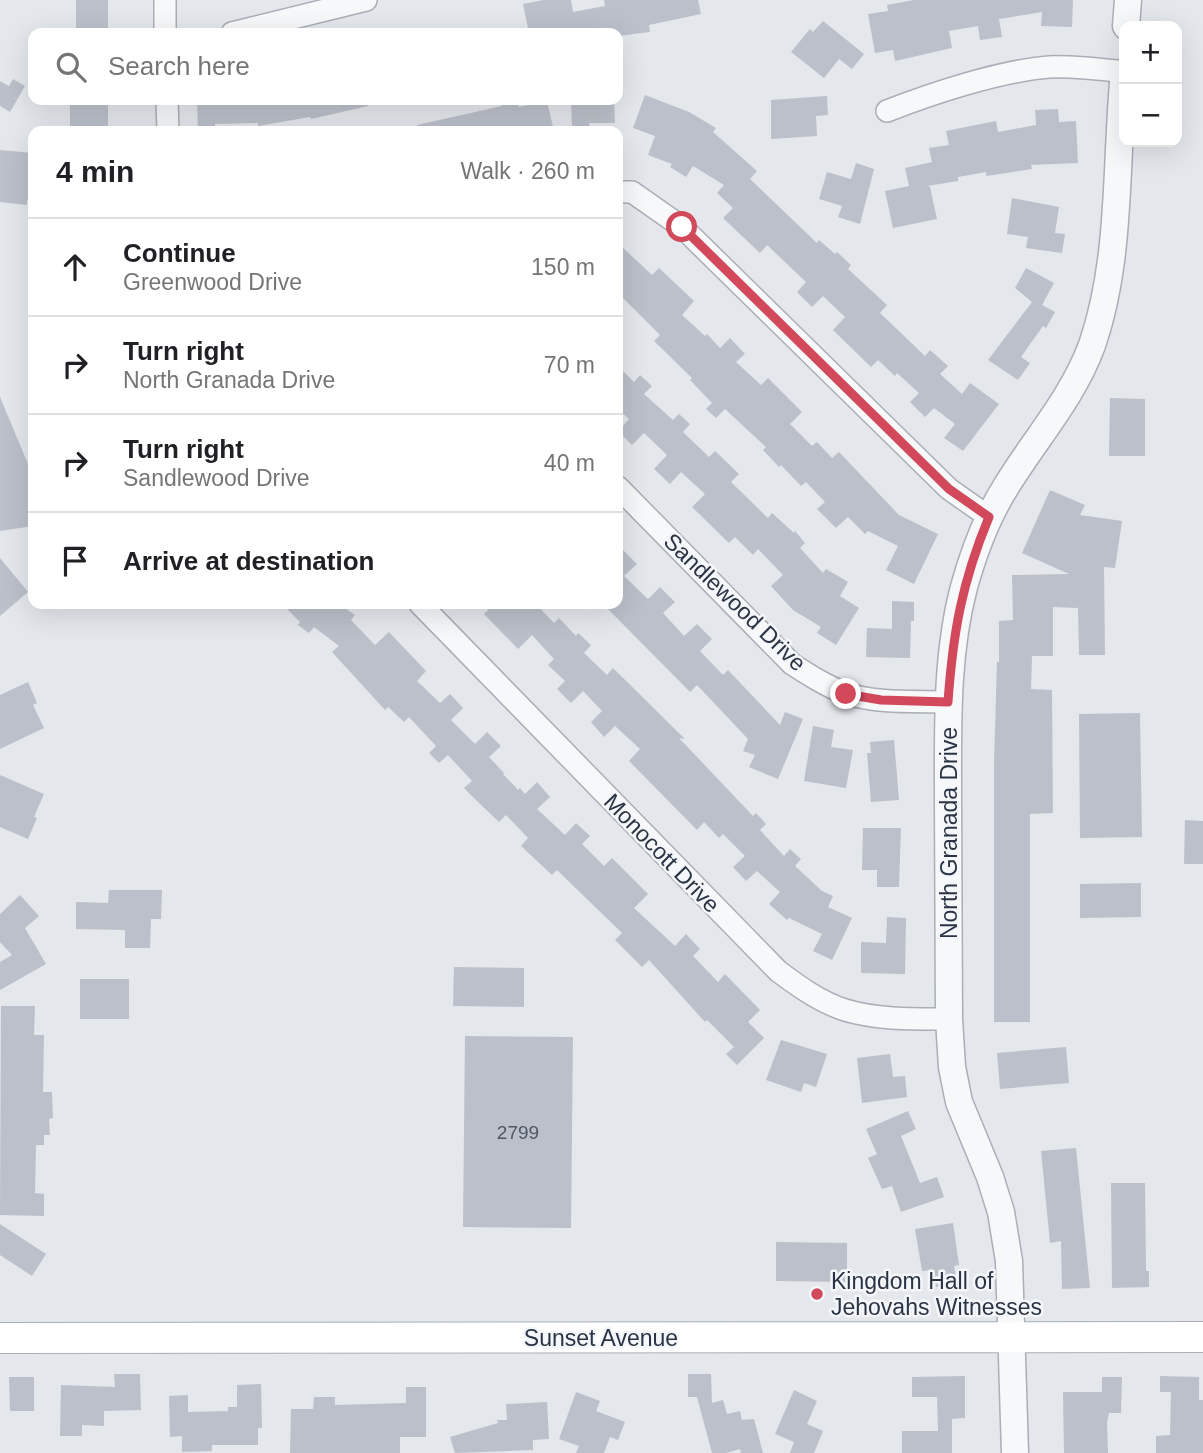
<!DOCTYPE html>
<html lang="en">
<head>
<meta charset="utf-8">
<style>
  :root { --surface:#fff; --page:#f2f2f2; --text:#202124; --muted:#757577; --line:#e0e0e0 }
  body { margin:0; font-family:Helvetica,sans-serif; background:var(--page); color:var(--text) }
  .controls { position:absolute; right:21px; top:21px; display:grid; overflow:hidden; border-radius:14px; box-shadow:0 7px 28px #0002 }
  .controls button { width:63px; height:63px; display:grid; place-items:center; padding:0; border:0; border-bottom:2px solid var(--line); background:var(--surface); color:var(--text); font:35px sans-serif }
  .stop { position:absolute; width:21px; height:21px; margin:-16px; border:5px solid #d1495b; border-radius:50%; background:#fff }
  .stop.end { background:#d1495b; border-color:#fff; box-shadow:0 2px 7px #0008 }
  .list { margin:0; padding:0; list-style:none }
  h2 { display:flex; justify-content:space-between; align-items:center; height:91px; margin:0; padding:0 28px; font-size:30px }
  h2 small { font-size:23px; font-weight:400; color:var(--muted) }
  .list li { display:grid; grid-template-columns:46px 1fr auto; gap:21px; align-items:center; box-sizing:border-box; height:98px; padding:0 28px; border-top:2px solid var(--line) }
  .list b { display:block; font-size:26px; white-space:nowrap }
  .list p { margin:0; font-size:23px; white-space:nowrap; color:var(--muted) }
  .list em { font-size:23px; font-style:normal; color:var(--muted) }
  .icon { flex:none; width:38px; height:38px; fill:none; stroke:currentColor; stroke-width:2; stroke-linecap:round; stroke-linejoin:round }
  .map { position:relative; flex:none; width:1203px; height:1453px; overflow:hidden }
  .search { position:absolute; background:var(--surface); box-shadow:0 7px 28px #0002; left:28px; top:28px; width:595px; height:77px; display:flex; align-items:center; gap:18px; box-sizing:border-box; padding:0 24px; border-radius:14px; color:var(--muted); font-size:26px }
  .panel { position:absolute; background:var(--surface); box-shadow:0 7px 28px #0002; left:28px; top:126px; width:595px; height:483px; border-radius:14px }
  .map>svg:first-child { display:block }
  .building { fill:#bbc0ca }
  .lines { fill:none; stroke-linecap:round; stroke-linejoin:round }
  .minor-casing { stroke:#a9aeb7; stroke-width:24 }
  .tertiary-casing { stroke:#a9aeb7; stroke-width:29 }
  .secondary-casing { stroke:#a9aeb7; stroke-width:32 }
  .minor { stroke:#f7f8fa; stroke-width:21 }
  .tertiary { stroke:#f7f8fa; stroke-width:26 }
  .secondary { stroke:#fff; stroke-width:30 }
  .route { stroke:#d1495b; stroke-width:9 }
  .poi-dot { fill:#d1495b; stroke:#f4f6f9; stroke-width:2.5 }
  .labels { text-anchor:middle; stroke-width:5; stroke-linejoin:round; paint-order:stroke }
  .number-label { font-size:19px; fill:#4f5766 }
  .street-label { font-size:23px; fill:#2b3445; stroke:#f4f6f9 }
  .poi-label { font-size:23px; fill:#2b3445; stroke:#f4f6f9; text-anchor:start }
</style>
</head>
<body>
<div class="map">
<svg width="1203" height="1453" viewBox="0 0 1203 1453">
  <rect width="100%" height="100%" fill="#e4e7ec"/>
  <g class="building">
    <rect x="76" y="0" width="32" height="33"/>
    <polygon points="543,0 571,0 573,12 605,6 604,0 698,0 701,14 649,25 650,32 618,36 618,33 529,33 523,4"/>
    <polygon points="914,0 1073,0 1072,27 1041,26 1042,12 999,19 1002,37 980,40 978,26 949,31 952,48 895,61 893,50 875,53 868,14 888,11 887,5"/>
    <polygon points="823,21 864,54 852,69 839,59 824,78 791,52 810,29 813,32"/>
    <polygon points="13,79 25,86 10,112 0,106 0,81 9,86"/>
    <polygon points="645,95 689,112 716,128 713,132 757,171 750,179 817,243 819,240 835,254 837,252 851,265 848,269 887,305 880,313 925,356 930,350 948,366 940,374 962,394 970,383 999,404 963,451 944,438 955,424 934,408 925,417 910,402 919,393 897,373 895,376 878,360 871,367 833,330 845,317 823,296 812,307 797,292 806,282 767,245 760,253 723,218 733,208 717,193 724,185 693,166 686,177 670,167 672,164 648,155 655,136 633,128"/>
    <polygon points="827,96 828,115 816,116 817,136 771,139 771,100"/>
    <rect x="70" y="100" width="38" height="31"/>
    <polygon points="197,100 367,100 368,106 311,119 310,117 258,126 258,123 215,124 215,131 198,131"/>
    <polygon points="517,100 519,107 547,101 554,131 418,131 417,125 502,106 501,102"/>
    <polygon points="571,100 614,100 615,123 589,123 590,131 572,131"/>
    <polygon points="1058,109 1059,122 1076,121 1078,163 1031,165 1032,169 986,176 986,172 958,177 958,181 927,186 930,187 937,219 893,228 885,191 909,186 905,168 932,162 929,148 949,145 946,131 996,121 998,132 1036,125 1035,110"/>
    <polygon points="0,150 33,153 33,201 27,200 27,205 0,202"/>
    <polygon points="856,163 874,169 860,224 838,217 842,206 819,199 827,172 851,179"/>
    <polygon points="1012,198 1059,207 1055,233 1065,234 1062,253 1026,248 1028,237 1007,234"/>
    <polygon points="618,243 652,275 659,268 694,301 682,315 705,336 707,334 720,348 730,338 745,354 736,362 761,385 768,378 802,412 790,424 812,446 817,442 832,458 839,452 899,515 938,534 914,584 886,570 898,546 868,531 865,534 848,517 836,528 817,509 825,502 806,482 801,486 781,465 779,467 763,450 766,447 725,409 716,418 706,409 712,403 690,380 692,378 654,341 660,335 618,293"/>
    <polygon points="1026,268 1054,283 1042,305 1055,312 1046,328 1043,326 1021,357 1030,363 1018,380 988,360 1032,302 1015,288"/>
    <polygon points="618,366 634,382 640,375 652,386 644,394 673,420 679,414 690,424 683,432 709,457 715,451 739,474 731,482 768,518 772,513 794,533 795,531 805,543 800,548 823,573 826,569 848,582 840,596 859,608 836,645 817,633 821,627 793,610 771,586 783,575 758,549 753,555 735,537 729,543 692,507 705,494 681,472 670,484 654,469 667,455 644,433 632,445 618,431 629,419 618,409"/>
    <polygon points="0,397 33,476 33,526 0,531"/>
    <polygon points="1110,398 1145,399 1145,456 1109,456"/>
    <polygon points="1050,490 1085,505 1080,515 1122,521 1115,568 1104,567 1105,655 1079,655 1078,608 1053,607 1053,656 1032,656 1031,689 1052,690 1053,813 1030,814 1030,1022 994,1022 994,763 997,662 999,662 999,621 1013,620 1012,575 1069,574 1022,553"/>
    <polygon points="618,545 637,564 624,576 648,599 660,587 675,602 663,613 684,636 697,624 712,639 700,651 723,675 728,670 780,725 785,712 803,719 778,779 749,767 755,755 743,751 748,739 697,685 690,692 603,604 618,604"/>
    <polygon points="0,558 28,592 0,616"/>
    <polygon points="892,601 914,602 914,621 911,621 910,658 866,657 867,628 892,629"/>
    <polygon points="282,604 339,604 355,615 351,620 375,645 389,632 426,671 417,681 440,703 450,694 463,708 451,720 475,744 487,732 501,746 489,757 504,773 503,774 518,790 520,788 525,794 537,782 550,797 537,809 565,835 576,823 590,836 582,844 604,866 612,858 648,894 634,908 675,946 686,934 700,949 693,956 718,982 725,974 760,1010 748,1022 764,1038 737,1065 726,1054 734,1047 707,1020 705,1022 649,960 642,967 615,940 622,933 557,870 552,875 521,846 528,838 506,815 499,822 477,801 464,788 472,781 448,755 439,763 429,753 436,746 409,717 404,722 388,707 385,710 332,652 339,646 314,627 309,633 298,625 300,622"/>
    <polygon points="494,604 536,604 554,623 559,618 576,636 578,633 591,645 584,653 607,675 613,668 685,739 679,738 753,816 756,813 766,824 760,830 784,856 790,849 801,859 795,866 822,891 833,896 828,907 852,918 832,960 813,951 822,934 789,918 787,920 769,904 780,892 757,871 746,881 733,867 745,856 723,834 719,838 704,822 697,830 629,761 640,749 615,726 604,737 591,722 602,711 583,691 571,703 557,689 565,681 548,665 554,659 532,635 518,649 484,614"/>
    <polygon points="28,682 37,703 33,705 44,728 0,749 0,695"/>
    <polygon points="1140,713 1142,837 1080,838 1079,714"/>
    <polygon points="813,726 834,730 831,747 853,750 846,788 804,781"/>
    <polygon points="894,740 899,800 871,802 867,753 871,753 870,742"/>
    <polygon points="0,775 44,794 34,817 37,818 28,839 0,827"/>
    <polygon points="1185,820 1203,821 1203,864 1184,864"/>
    <polygon points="863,828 901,828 899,887 877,887 877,870 862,870"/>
    <polygon points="1141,883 1141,917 1080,918 1080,884"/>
    <polygon points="109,890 162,890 161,919 151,919 150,948 125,948 125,930 76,929 76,902 108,903"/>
    <polygon points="20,895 39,916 25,928 46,964 0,990 0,962 12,955 0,942 0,914"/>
    <polygon points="887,917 906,918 905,974 861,973 861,942 886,943"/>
    <polygon points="454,967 524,968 524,1007 453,1006"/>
    <rect x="80" y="979" width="49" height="40"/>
    <polygon points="1,1006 35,1006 34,1035 44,1035 43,1092 52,1092 53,1118 49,1119 50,1135 44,1135 44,1145 36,1145 35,1193 44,1194 44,1216 0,1215"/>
    <polygon points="465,1036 573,1037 571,1228 463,1227"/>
    <polygon points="781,1040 827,1054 816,1087 804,1083 801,1092 766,1080"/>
    <polygon points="1066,1047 1069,1083 1000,1089 997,1053"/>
    <polygon points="890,1054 893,1077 905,1076 907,1097 862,1103 857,1058"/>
    <polygon points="908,1111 916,1129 901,1136 920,1183 937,1177 944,1197 901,1212 892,1186 882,1189 868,1158 877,1154 866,1129"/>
    <polygon points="1076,1148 1090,1288 1062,1289 1061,1241 1050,1243 1041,1151"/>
    <polygon points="1111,1183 1145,1183 1146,1271 1149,1271 1149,1287 1112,1288"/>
    <polygon points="953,1223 959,1265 954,1266 957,1284 936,1287 933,1270 922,1271 915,1229"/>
    <polygon points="0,1224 46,1254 32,1276 0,1255"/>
    <polygon points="776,1242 847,1243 847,1282 776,1281"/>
    <polygon points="114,1374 140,1374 141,1410 104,1411 104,1426 82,1425 82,1436 60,1436 61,1385 115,1387"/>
    <polygon points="688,1374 711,1374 712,1403 723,1400 727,1414 740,1411 742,1420 754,1419 763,1453 741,1453 740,1449 726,1453 712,1453 697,1397 688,1397"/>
    <polygon points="965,1376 965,1418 952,1419 952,1453 902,1453 902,1431 938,1431 937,1397 912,1397 912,1377"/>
    <polygon points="1160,1376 1199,1377 1199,1400 1203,1400 1203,1453 1156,1453 1156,1436 1170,1435 1171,1392 1160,1392"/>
    <polygon points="9,1377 34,1377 34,1411 10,1411"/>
    <polygon points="1102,1377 1122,1377 1121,1413 1109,1413 1107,1422 1108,1453 1064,1453 1063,1392 1102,1392"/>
    <polygon points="261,1384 262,1428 258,1428 258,1445 212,1445 212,1451 182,1452 182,1436 170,1437 169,1396 188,1395 188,1412 228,1411 228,1407 237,1407 237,1385"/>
    <polygon points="406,1387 426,1387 426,1437 400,1437 400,1453 290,1453 291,1409 313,1409 314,1397 335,1397 335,1405 406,1403"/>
    <polygon points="794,1390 817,1401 807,1424 823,1431 814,1453 790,1453 794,1442 775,1434"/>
    <polygon points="576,1392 600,1401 596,1411 625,1422 618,1440 610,1437 604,1453 576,1453 579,1446 559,1439"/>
    <polygon points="547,1402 549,1439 533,1440 533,1450 455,1453 450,1437 498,1423 497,1420 507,1420 506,1404"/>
  </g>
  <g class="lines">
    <g class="minor-casing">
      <g id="minor">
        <polyline points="165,33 165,0"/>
        <polyline points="232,33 366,0"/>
        <polyline points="167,100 168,131"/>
        <path d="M887,111C933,93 1000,71 1049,67C1074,66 1099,69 1124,72"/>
        <polyline points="618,192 632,192 682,227 949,489 989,517"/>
        <path d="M618,487L792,664C809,675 826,686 845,693C877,704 915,701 948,702"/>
        <path d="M420,604L778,971C798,986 820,1002 845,1010C878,1020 915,1019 949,1019"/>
      </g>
    </g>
    <g class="tertiary-casing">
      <g id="tertiary">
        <polyline points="1126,26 1128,0"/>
        <path d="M1015,1453L1009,1261L1001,1212L990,1177L959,1102L952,1067L949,1019C949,945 949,871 948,797C948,726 946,655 964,587C974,551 987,516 1007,485C1036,438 1073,397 1092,345C1122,258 1115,163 1124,72"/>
      </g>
    </g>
    <g class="secondary-casing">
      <polyline id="secondary" points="0,1338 1203,1337"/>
    </g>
    <use href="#minor" class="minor"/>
    <use href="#tertiary" class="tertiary"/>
    <use href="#secondary" class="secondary"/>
  </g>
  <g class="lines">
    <path class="route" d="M682,227L949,489L989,517C962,582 953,632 948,702L881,700L846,694"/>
  </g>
  <circle class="poi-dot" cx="817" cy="1294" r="7"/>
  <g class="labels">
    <g class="number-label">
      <text x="518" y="1139">2799</text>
    </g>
    <g class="street-label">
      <text transform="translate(735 602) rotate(44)" y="8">Sandlewood Drive</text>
      <text transform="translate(949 833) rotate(-90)" y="8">North Granada Drive</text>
      <text transform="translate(662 853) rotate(46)" y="8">Monocott Drive</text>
      <text x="601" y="1346">Sunset Avenue</text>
    </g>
    <g class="poi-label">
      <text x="831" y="1289">Kingdom Hall of<tspan x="831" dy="26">Jehovahs Witnesses</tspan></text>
    </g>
  </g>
</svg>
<div class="controls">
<button>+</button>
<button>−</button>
</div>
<div class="stop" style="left:682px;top:227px"></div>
<div class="stop end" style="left:846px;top:694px"></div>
<div class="search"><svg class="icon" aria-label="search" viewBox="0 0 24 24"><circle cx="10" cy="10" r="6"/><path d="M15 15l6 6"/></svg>Search here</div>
<section class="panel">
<h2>4 min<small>Walk · 260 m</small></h2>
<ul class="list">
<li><svg class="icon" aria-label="ahead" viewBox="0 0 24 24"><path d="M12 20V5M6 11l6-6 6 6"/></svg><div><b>Continue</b><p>Greenwood Drive</p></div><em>150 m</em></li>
<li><svg class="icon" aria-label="right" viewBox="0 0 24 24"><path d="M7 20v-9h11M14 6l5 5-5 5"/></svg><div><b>Turn right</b><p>North Granada Drive</p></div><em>70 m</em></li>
<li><svg class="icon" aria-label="right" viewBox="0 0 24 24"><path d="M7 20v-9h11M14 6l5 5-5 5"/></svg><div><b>Turn right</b><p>Sandlewood Drive</p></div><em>40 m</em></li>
<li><svg class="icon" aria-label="arrive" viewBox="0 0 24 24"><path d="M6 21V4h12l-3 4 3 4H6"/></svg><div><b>Arrive at destination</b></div></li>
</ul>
</section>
</div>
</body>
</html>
